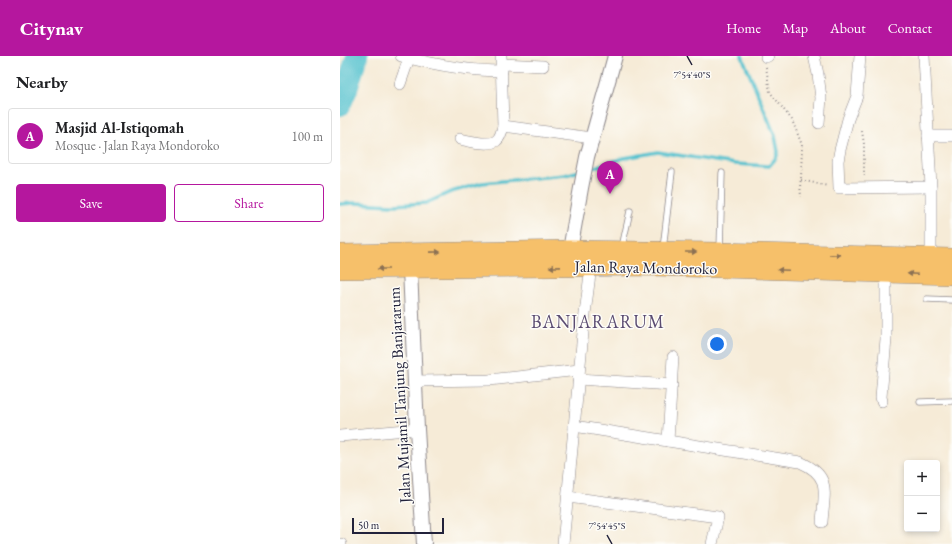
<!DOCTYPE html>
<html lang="en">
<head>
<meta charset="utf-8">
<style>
  :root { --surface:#fff; --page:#f2f2f2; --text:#202124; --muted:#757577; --line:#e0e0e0; --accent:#b5179e }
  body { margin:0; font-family:"EB Garamond",serif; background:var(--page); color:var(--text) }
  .controls { position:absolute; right:12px; bottom:12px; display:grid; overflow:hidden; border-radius:4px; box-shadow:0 2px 6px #0003 }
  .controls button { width:36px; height:36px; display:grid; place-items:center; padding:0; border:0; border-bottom:1px solid var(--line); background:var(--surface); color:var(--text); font:20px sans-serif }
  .scale { position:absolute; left:12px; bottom:10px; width:92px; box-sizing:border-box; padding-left:4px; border:2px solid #22223b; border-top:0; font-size:11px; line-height:14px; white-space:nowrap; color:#22223b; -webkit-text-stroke:3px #fdfcf7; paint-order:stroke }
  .you { position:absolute; left:377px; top:288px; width:14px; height:14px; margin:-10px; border:3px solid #fff; border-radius:50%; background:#1a73e8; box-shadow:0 0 0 6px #1a73e833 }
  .badge { display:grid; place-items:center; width:26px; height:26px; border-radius:50%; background:var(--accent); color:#fff; font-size:13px; font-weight:700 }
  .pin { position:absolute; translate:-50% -33px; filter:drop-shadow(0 1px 2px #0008) }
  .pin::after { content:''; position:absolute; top:21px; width:14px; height:12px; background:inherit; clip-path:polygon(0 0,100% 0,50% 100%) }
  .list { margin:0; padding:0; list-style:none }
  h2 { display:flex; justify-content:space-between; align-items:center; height:52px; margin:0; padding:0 16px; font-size:17px }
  h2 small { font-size:13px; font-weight:400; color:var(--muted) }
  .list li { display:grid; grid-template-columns:26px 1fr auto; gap:12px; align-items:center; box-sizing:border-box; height:56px; margin:0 8px 8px; padding:0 8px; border:1px solid var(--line); border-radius:4px }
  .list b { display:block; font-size:15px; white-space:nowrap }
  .list p { margin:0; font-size:13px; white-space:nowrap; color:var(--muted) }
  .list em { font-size:13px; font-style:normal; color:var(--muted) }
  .actions { display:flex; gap:8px; padding:12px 16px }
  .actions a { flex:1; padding:9px 0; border:1px solid var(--accent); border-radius:4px; text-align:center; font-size:14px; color:var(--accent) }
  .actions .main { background:var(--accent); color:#fff }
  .map { position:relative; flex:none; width:612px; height:488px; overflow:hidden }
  header { display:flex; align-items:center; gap:24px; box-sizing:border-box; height:56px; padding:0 20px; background:var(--accent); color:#fff }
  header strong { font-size:19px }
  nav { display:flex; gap:22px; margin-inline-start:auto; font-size:14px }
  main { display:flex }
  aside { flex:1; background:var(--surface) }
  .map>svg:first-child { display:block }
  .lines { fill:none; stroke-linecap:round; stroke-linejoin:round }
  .stream { stroke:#56c2cf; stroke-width:3.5 }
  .river { stroke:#56c2cf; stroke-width:22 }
  .service-casing { stroke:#8c8689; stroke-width:7 }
  .minor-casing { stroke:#8c8689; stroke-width:12 }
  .tertiary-casing { stroke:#8c8689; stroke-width:16 }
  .trunk-casing { stroke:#8c8689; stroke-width:20 }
  .path { stroke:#8c8689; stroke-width:2; stroke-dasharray:1 3; stroke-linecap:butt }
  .service { stroke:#fff; stroke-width:5.5 }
  .minor { stroke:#fff; stroke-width:11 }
  .tertiary { stroke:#fff; stroke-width:14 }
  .trunk { stroke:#f6c06b; stroke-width:19 }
  .oneway { fill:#8c7153 }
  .ticks { fill:none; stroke:#22223b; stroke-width:1.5 }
  .labels { text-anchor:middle; stroke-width:3; stroke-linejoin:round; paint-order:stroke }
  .street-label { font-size:16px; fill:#22223b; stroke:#fdfcf7 }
  .quarter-label { font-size:18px; letter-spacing:1px; fill:#5b4c72; stroke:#fdfcf7 }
  .ticks-label { font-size:10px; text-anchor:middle; fill:#22223b; stroke:#fdfcf7; stroke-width:3; stroke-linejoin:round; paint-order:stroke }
</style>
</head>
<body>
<header>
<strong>Citynav</strong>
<nav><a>Home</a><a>Map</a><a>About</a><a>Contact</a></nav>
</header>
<main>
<aside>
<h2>Nearby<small></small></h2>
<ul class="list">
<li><span class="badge">A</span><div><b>Masjid Al-Istiqomah</b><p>Mosque · Jalan Raya Mondoroko</p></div><em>100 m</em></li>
</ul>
<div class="actions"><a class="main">Save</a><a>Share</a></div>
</aside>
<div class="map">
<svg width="612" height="488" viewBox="0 0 612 488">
  <rect width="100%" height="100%" fill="#fdfcf7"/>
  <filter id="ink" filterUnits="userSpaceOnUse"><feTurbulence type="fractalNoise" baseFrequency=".025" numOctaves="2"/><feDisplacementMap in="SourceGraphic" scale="8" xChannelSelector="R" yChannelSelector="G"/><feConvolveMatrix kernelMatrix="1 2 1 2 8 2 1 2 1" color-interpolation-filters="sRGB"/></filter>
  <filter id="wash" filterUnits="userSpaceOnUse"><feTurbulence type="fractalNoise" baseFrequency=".012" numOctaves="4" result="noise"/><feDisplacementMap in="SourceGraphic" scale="16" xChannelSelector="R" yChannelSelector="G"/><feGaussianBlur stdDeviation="0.9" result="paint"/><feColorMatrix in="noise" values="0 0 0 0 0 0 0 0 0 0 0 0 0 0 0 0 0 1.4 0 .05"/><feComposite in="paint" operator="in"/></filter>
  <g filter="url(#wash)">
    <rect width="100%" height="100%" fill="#f6ebd7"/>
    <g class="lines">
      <g class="stream">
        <polyline points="248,113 284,102 318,96 395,108 429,110 436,102 438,96 435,80 402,0"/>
        <polyline points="0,148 15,147 53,149 86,147 111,136 142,127 225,119 240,115"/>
      </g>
      <polyline class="river" points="0,49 7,33 17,0"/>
    </g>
  </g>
  <g filter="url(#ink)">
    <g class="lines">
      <g class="service-casing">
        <g id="service">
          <polyline points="282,191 290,155"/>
          <polyline points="323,193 332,116"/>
          <polyline points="380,194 382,117"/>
          <polyline points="587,243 612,244"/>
          <polyline points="580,346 612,345"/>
        </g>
      </g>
      <g class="minor-casing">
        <g id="minor">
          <path d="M61,0C95,9 126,15 162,15"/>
          <polyline points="474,0 478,18 481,42 479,67"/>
          <polyline points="520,0 517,40 508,63 500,94 498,105 499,132 591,131"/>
          <polyline points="584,0 591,131 591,201"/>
          <polyline points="426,1 428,0"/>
          <polyline points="162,8 203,10"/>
          <polyline points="60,28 69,2"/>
          <polyline points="163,70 252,82"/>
          <polyline points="588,80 612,80"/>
          <path d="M120,83C129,85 148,90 156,85C160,82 162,75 163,70L161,0"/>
          <polyline points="238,323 332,329"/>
          <polyline points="75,325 149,324 239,314"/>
          <polyline points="542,345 541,341 546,283 546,217"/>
          <path d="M234,370L460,406C492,420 484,436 482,466"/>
          <polyline points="0,380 77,373"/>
          <polyline points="328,385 333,301"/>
          <polyline points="228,441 378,461 372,488"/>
          <polyline points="0,488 1,488"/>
          <polyline points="223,488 244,266 251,210"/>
        </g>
      </g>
      <g class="tertiary-casing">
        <g id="tertiary">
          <polyline points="230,194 241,132 247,101 275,0"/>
          <polyline points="70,213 77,373 84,488"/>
        </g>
      </g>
      <g class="trunk-casing">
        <g id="trunk">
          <polyline points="0,198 230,194 380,196 612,202"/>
          <polyline points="0,213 311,210 612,219"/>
        </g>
      </g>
      <g class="path">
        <polyline points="426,11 430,36 452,64 462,89 461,124 460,127 461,141"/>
        <polyline points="522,75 524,88 524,121"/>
        <polyline points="461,124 488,130"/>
      </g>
      <use href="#service" class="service"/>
      <use href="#minor" class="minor"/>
      <use href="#tertiary" class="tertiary"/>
      <use href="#trunk" class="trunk"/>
    </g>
    <defs><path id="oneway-solid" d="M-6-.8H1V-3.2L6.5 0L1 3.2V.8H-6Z"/></defs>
    <g class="oneway">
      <use href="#oneway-solid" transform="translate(95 196) rotate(-1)"/>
      <use href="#oneway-solid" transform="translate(351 196)"/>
      <use href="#oneway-solid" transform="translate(495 199) rotate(1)"/>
      <use href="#oneway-solid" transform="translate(215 211) rotate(179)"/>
      <use href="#oneway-solid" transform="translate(43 213) rotate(180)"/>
      <use href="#oneway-solid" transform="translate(443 214) rotate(-178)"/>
      <use href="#oneway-solid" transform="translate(573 218) rotate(-178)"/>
    </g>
  </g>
  <path class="ticks" d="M347,0L352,9M267,479L272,488"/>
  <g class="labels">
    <g class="street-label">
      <text transform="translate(306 211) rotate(1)" y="6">Jalan Raya Mondoroko</text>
      <text transform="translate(59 339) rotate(-93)" y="6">Jalan Mujamil Tanjung Banjararum</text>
    </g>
    <g class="quarter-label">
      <text x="258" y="272">BANJARARUM</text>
    </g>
  </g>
  <g class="ticks-label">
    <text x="352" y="22">7°54'40"S</text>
    <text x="267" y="473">7°54'45"S</text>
  </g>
</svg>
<div class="controls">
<button>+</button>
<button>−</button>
</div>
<div class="scale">50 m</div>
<div class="you"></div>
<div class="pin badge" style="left:270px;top:138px">A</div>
</div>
</main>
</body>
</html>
